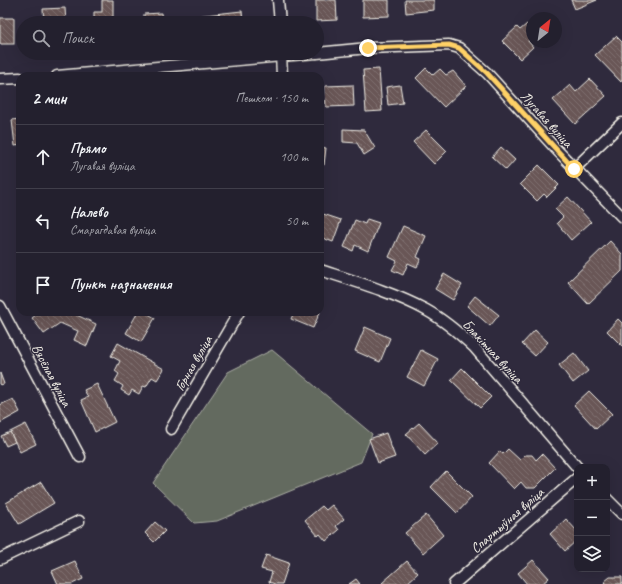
<!DOCTYPE html>
<html lang="ru">
<head>
<meta charset="utf-8">
<style>
  :root { --surface:#23202e; --page:#2f2d3a; --text:#f1f3f6; --muted:#a3a3aa; --line:#403e4a }
  body { margin:0; font-family:Caveat,sans-serif; background:var(--page); color:var(--text) }
  .controls { position:absolute; right:12px; bottom:12px; display:grid; overflow:hidden; border-radius:8px; box-shadow:0 4px 16px #0002 }
  .controls button { width:36px; height:36px; display:grid; place-items:center; padding:0; border:0; border-bottom:1px solid var(--line); background:var(--surface); color:var(--text); font:20px sans-serif }
  .compass { position:absolute; left:526px; top:12px; width:36px; height:36px; border-radius:50%; background:var(--surface); box-shadow:0 4px 16px #0002; rotate:30deg }
  .stop { position:absolute; width:12px; height:12px; margin:-9px; border:3px solid #ffd166; border-radius:50%; background:#fff }
  .stop.end { background:#ffd166; border-color:#fff; box-shadow:0 1px 4px #0008 }
  .list { margin:0; padding:0; list-style:none }
  h2 { display:flex; justify-content:space-between; align-items:center; height:52px; margin:0; padding:0 16px; font-size:17px }
  h2 small { font-size:13px; font-weight:400; color:var(--muted) }
  .list li { display:grid; grid-template-columns:26px 1fr auto; gap:12px; align-items:center; box-sizing:border-box; height:64px; padding:0 16px; border-top:1px solid var(--line) }
  .list b { display:block; font-size:15px; white-space:nowrap }
  .list p { margin:0; font-size:13px; white-space:nowrap; color:var(--muted) }
  .list em { font-size:13px; font-style:normal; color:var(--muted) }
  .icon { flex:none; width:22px; height:22px; fill:none; stroke:currentColor; stroke-width:2; stroke-linecap:round; stroke-linejoin:round }
  .map { position:relative; flex:none; width:622px; height:584px; overflow:hidden }
  .search { position:absolute; background:var(--surface); box-shadow:0 4px 16px #0002; left:16px; top:16px; width:308px; height:44px; display:flex; align-items:center; gap:10px; box-sizing:border-box; padding:0 14px; border-radius:22px; color:var(--muted); font-size:15px }
  .panel { position:absolute; background:var(--surface); box-shadow:0 4px 16px #0002; left:16px; top:72px; width:308px; height:244px; border-radius:12px }
  .map>svg:first-child { display:block }
  .green { fill:#636b5f; stroke:#acaea4 }
  .building { fill:url(#building-back-hatch); stroke:#f4f1e8 }
  .lines { fill:none; stroke-linecap:round; stroke-linejoin:round }
  .street-casing { stroke:#f4f1e8; stroke-width:13 }
  .street { stroke:#2f2a3d; stroke-width:10 }
  .route { stroke:#ffd166; stroke-width:5 }
  .labels { text-anchor:middle; stroke-width:3; stroke-linejoin:round; paint-order:stroke }
  .street-label { font-size:14px; fill:#f4f1e8; stroke:#2f2a3d }
</style>
</head>
<body>
<div class="map">
<svg width="622" height="584" viewBox="0 0 622 584">
  <defs>
    <pattern id="building-back-hatch" width="6" height="6" patternUnits="userSpaceOnUse"><rect width="6" height="6" fill="#695657"/><path d="M-1 5l2 2M0 0l6 6M5-1l2 2" fill="none" stroke="#7f6f6f"/></pattern>
  </defs>
  <rect width="100%" height="100%" fill="#2f2a3d"/>
  <filter id="ink" filterUnits="userSpaceOnUse"><feTurbulence type="fractalNoise" baseFrequency=".025" numOctaves="2"/><feDisplacementMap in="SourceGraphic" scale="8" xChannelSelector="R" yChannelSelector="G"/><feConvolveMatrix kernelMatrix="1 2 1 2 8 2 1 2 1" color-interpolation-filters="sRGB"/></filter>
  <g filter="url(#ink)">
    <polygon class="green" points="272,350 372,434 361,462 217,521 194,523 153,483 228,372"/>
    <g class="building">
      <polygon points="102,0 113,0 113,23 94,23 94,12 102,12"/>
      <polygon points="316,0 336,0 337,20 316,21"/>
      <polygon points="363,0 389,0 389,16 363,17"/>
      <polygon points="405,0 434,0 434,10 406,13"/>
      <polygon points="571,0 597,0 575,9"/>
      <polygon points="65,8 66,23 44,23 43,9"/>
      <polygon points="242,11 243,23 178,23 177,18"/>
      <polygon points="161,13 162,23 144,23 144,14"/>
      <rect x="0" y="18" width="14" height="26"/>
      <polygon points="527,24 532,29 532,37 528,41 533,47 520,59 502,41 517,27 520,30"/>
      <polygon points="616,36 622,42 622,80 621,82 595,55"/>
      <polygon points="426,68 433,75 440,69 446,75 453,71 466,86 444,107 416,78"/>
      <polygon points="379,69 382,111 366,112 363,70"/>
      <polygon points="590,79 606,96 575,124 553,100 570,85 576,92"/>
      <polygon points="353,85 354,106 326,107 325,86"/>
      <polygon points="400,85 403,103 388,105 386,87"/>
      <polygon points="20,119 20,145 15,146 12,120"/>
      <polygon points="343,129 364,130 375,148 364,155 357,143 343,142"/>
      <polygon points="426,130 447,151 434,164 413,142"/>
      <polygon points="320,147 326,148 324,165 320,164"/>
      <polygon points="501,147 515,160 506,170 492,157"/>
      <polygon points="539,165 559,185 547,197 544,194 537,201 520,184"/>
      <polygon points="568,197 591,222 571,240 557,223 563,217 555,209"/>
      <polygon points="320,213 341,220 333,242 320,237"/>
      <polygon points="367,219 379,223 368,251 355,245 353,251 344,247 355,220 365,224"/>
      <polygon points="403,226 426,236 417,257 421,259 417,267 408,263 403,275 392,270 397,261 389,257"/>
      <polygon points="610,241 622,254 622,271 588,304 568,282"/>
      <polygon points="444,274 462,285 453,300 435,289"/>
      <polygon points="475,296 499,315 490,326 467,306"/>
      <polygon points="40,312 70,312 96,324 87,346 74,340 78,331 60,323 44,334 32,318"/>
      <polygon points="138,312 145,312 155,318 141,342 126,333"/>
      <polygon points="294,312 320,312 313,328 291,319"/>
      <polygon points="618,319 622,323 622,346 607,331"/>
      <polygon points="365,327 390,338 380,362 355,351"/>
      <polygon points="535,330 548,342 535,356 522,344"/>
      <polygon points="118,343 164,369 157,380 152,377 146,387 143,386 139,394 132,390 129,395 121,390 123,386 115,381 119,374 115,371 120,361 111,356"/>
      <polygon points="421,350 438,359 424,386 407,377"/>
      <polygon points="574,353 588,371 573,383 559,365"/>
      <polygon points="462,368 491,397 480,408 451,380"/>
      <polygon points="0,373 4,384 0,385"/>
      <polygon points="97,384 115,422 95,432 81,400 88,397 84,390"/>
      <polygon points="589,391 612,414 596,429 574,405"/>
      <polygon points="13,399 20,412 0,423 0,405"/>
      <polygon points="419,423 438,443 425,455 406,434"/>
      <polygon points="26,424 36,444 20,452 10,432"/>
      <polygon points="10,432 15,442 6,446 1,436"/>
      <polygon points="386,433 395,457 378,463 369,439"/>
      <polygon points="508,449 520,460 525,455 532,455 536,460 542,454 555,468 535,488 526,488 521,482 514,489 489,463 500,451 503,454"/>
      <polygon points="446,471 472,497 457,513 431,487"/>
      <polygon points="41,482 54,503 19,524 6,503"/>
      <polygon points="332,505 344,519 336,526 339,530 326,541 320,534 318,536 305,520 322,506 326,510"/>
      <polygon points="426,515 443,535 423,553 405,533"/>
      <polygon points="566,519 577,531 577,540 565,551 550,534"/>
      <polygon points="155,522 165,531 154,542 145,533"/>
      <polygon points="266,555 289,563 282,584 275,584 269,582 272,572 261,569"/>
      <polygon points="533,560 549,578 542,584 527,584 518,573"/>
      <polygon points="75,561 83,579 72,584 58,584 52,571"/>
      <polygon points="407,561 418,573 406,584 383,584 382,583"/>
      <polygon points="610,577 622,577 622,584 604,584 605,581"/>
      <polygon points="356,579 360,584 349,584"/>
    </g>
    <g class="lines">
      <g class="street-casing">
        <g id="street">
          <polyline points="278,0 280,23"/>
          <polyline points="281,53 282,76"/>
          <polyline points="317,53 368,48 449,45 459,48 487,73 555,148 622,217"/>
          <polyline points="57,76 316,53"/>
          <polyline points="0,79 20,78"/>
          <polyline points="574,169 622,123"/>
          <path d="M320,270C354,281 395,293 426,310C444,320 459,333 474,347L577,467"/>
          <polyline points="0,306 80,457"/>
          <polyline points="171,429 239,312"/>
          <polyline points="607,499 622,514"/>
          <polyline points="0,559 79,521"/>
          <polyline points="454,584 577,478"/>
        </g>
      </g>
      <use href="#street" class="street"/>
    </g>
  </g>
  <g class="lines" filter="url(#ink)">
    <polyline class="route" points="368,48 449,45 459,48 487,73 574,169"/>
  </g>
  <g class="labels">
    <g class="street-label">
      <text transform="translate(547 119) rotate(48)" y="5">Лугавая вуліца</text>
      <text transform="translate(493 351) rotate(47)" y="5">Блакітная вуліца</text>
      <text transform="translate(193 363) rotate(-60)" y="5">Горная вуліца</text>
      <text transform="translate(52 375) rotate(62)" y="5">Вясёлая вуліца</text>
      <text transform="translate(507 520) rotate(-41)" y="5">Спартыўная вуліца</text>
    </g>
  </g>
</svg>
<div class="controls">
<button>+</button>
<button>−</button>
<button><svg class="icon" aria-label="layers" viewBox="0 0 24 24"><path d="M12 4l9 5-9 5-9-5zM3 14l9 5 9-5"/></svg></button>
</div>
<svg class="compass" viewBox="-18 -18 36 36"><path d="M0-13l5 13h-10z" fill="#e53935"/><path d="M0 13l5-13h-10z" fill="#a3a3aa"/></svg>
<div class="stop" style="left:574px;top:169px"></div>
<div class="stop end" style="left:368px;top:48px"></div>
<div class="search"><svg class="icon" aria-label="search" viewBox="0 0 24 24"><circle cx="10" cy="10" r="6"/><path d="M15 15l6 6"/></svg>Поиск</div>
<section class="panel">
<h2>2 мин<small>Пешком · 150 m</small></h2>
<ul class="list">
<li><svg class="icon" aria-label="ahead" viewBox="0 0 24 24"><path d="M12 20V5M6 11l6-6 6 6"/></svg><div><b>Прямо</b><p>Лугавая вуліца</p></div><em>100 m</em></li>
<li><svg class="icon" aria-label="left" viewBox="0 0 24 24"><path d="M17 20v-9H6M10 6l-5 5 5 5"/></svg><div><b>Налево</b><p>Смарагдавая вуліца</p></div><em>50 m</em></li>
<li><svg class="icon" aria-label="arrive" viewBox="0 0 24 24"><path d="M6 21V4h12l-3 4 3 4H6"/></svg><div><b>Пункт назначения</b></div></li>
</ul>
</section>
</div>
</body>
</html>
